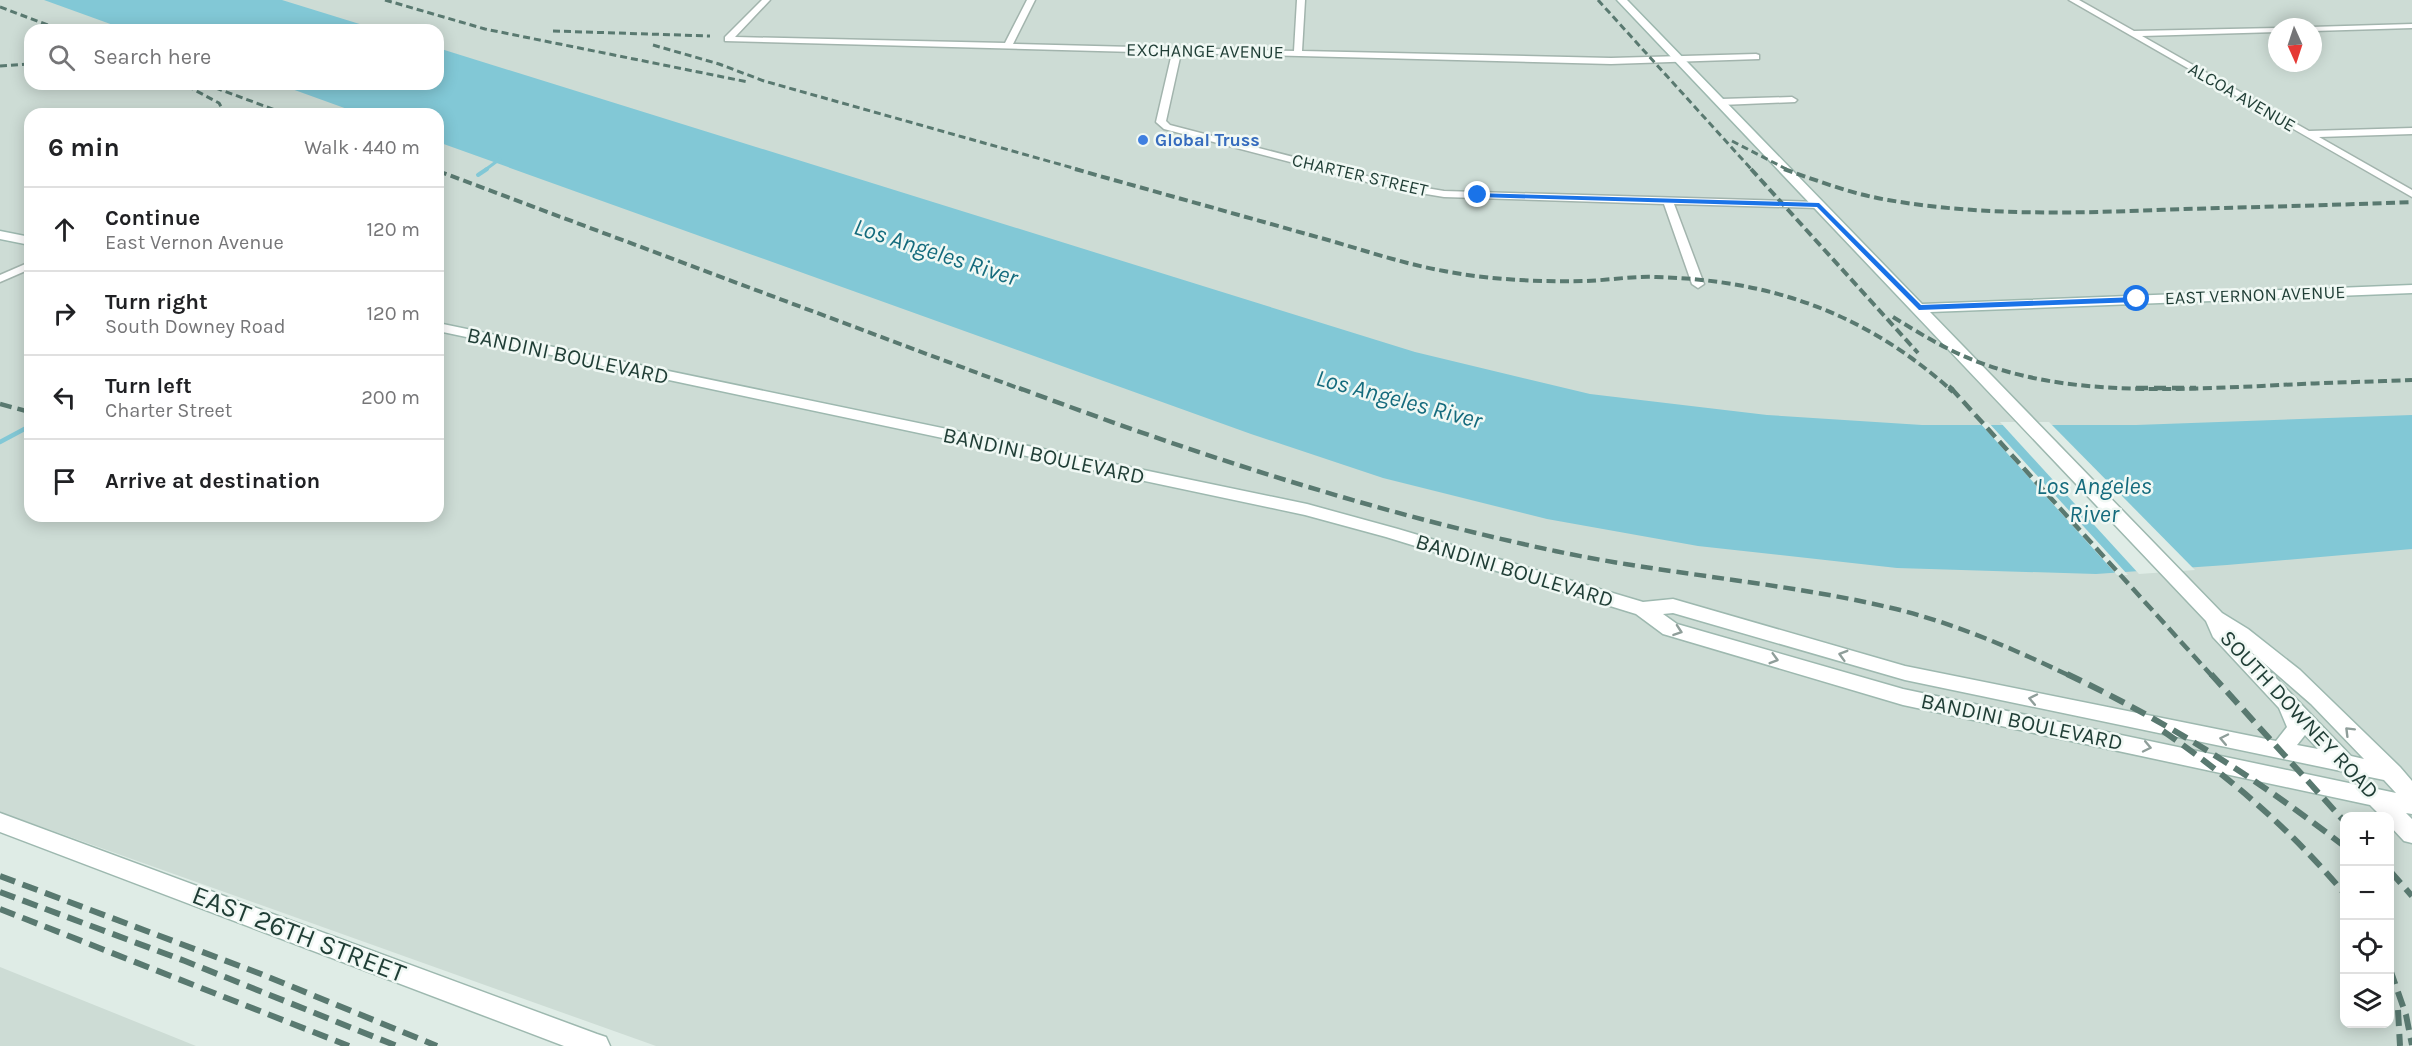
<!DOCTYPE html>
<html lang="en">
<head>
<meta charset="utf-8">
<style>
  :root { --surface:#fff; --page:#f2f2f2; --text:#202124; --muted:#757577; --line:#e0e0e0 }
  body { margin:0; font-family:Karla,sans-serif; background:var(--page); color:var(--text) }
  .controls { position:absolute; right:18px; bottom:18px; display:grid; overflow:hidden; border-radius:12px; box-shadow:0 3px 15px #0003 }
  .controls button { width:54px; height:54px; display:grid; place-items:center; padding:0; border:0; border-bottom:2px solid var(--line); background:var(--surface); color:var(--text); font:30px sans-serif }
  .compass { position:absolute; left:2268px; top:18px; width:54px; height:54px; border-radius:50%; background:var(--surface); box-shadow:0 3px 15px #0003; rotate:177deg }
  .stop { position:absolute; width:18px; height:18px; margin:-14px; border:4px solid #1a73e8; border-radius:50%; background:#fff }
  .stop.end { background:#1a73e8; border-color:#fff; box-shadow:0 2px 6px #0008 }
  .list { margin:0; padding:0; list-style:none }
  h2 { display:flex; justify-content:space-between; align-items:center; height:78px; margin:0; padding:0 24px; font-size:26px }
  h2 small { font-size:20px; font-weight:400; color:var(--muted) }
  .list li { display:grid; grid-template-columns:39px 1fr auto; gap:18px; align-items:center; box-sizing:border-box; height:84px; padding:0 24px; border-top:2px solid var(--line) }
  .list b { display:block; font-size:22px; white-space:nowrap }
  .list p { margin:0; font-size:20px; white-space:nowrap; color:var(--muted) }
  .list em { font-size:20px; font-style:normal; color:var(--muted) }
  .icon { flex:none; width:33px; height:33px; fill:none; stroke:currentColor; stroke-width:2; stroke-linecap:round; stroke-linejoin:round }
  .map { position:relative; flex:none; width:2412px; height:1046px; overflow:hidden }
  .search { position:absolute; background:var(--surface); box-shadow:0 3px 15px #0003; left:24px; top:24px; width:420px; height:66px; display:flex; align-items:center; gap:15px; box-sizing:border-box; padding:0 21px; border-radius:18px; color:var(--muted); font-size:22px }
  .panel { position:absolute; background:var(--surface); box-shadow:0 3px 15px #0003; left:24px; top:108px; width:420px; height:414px; border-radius:18px }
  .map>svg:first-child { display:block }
  .built { fill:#cddcd5; fill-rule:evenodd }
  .water { fill:#82c8d6 }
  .pier { fill:#dfece6 }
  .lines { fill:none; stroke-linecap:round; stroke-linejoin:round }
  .stream-far2 { stroke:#82c8d6; stroke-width:3 }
  .stream-far1 { stroke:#82c8d6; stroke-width:4 }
  .stream { stroke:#82c8d6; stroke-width:4.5 }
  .street-casing { stroke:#a2b4ad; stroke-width:3 }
  .secondary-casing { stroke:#9db8af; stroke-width:3 }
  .street { fill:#fff; fill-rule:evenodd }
  .secondary { fill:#fff; fill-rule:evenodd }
  .rail-far3 { stroke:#597970; stroke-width:3; stroke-dasharray:7 4; stroke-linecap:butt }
  .rail-far2 { stroke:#597970; stroke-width:4; stroke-dasharray:9 4.5; stroke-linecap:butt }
  .rail-far1 { stroke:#597970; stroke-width:4.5; stroke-dasharray:12 6; stroke-linecap:butt }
  .rail { stroke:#597970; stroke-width:6; stroke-dasharray:16 8; stroke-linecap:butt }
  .oneway { stroke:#8f9e9a }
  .route { fill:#1a73e8 }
  .shop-dot { fill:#3f7fe0; stroke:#f0f8f4; stroke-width:2 }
  .labels { text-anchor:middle; stroke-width:5; stroke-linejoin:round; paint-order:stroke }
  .far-street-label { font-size:18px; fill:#1f3d35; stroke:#f0f8f4 }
  .far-shop-label { font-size:18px; font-weight:bold; fill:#366cbe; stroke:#f0f8f4; text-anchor:start }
  .street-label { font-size:22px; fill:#1f3d35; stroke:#f0f8f4 }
  .water-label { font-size:24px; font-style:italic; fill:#146b7d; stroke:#f0f8f4 }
  .near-street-label { font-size:27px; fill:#1f3d35; stroke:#f0f8f4 }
</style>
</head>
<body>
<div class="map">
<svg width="2412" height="1046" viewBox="0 0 2412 1046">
  <rect width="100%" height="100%" fill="#dfece6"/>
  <g class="built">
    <path d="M0,0H2412V1046H656L0,812ZM2277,27H2313V63H2277ZM30,30H438V84H30ZM30,114H438V516H30ZM2344,816H2390V1024H2344Z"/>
    <polygon points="0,967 196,1046 0,1046"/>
  </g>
  <g class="water">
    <polygon points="44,0 282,0 379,30 127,30"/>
    <polygon points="438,48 1415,352 1590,394 1767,415 1922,425 2136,425 2412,415 2412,549 2227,565 2096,574 1897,568 1698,546 1547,519 1383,478 1251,434 438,142 438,114 361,114 278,84 438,84"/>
  </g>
  <g class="pier">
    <polygon points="1979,422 1988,422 2128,575 2117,575"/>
    <polygon points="2000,422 2049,422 2195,570 2139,574"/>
  </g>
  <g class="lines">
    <polyline class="stream-far2" points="485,170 500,159"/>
    <g class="stream-far1">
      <polyline points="478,175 487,169"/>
      <polyline points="438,198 442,196"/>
    </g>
    <polyline class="stream" points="0,442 30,426"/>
    <g class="street-casing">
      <g id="street">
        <polygon points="762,0 770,0 735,37 1005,43 1027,0 1035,0 1013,44 1294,51 1297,0 1305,0 1302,51 1611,58 1756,54 1759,55 1759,59 1611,64 1181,53 1166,121 1170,125 1390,182 1444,191 1819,202 1824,205 1819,208 1674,204 1704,284 1698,288 1692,284 1664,204 1444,197 1390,188 1164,129 1156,122 1172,53 725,41 725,37"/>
        <polygon points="2069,0 2079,0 2134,31 2277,28 2277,32 2142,36 2309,131 2412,128 2412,134 2319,137 2412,190 2412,197"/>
        <polygon points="2412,24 2412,28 2313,31 2311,27"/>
        <polygon points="1792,97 1797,100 1795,102 1721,105 1716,102 1721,99"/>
        <polygon points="30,262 30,269 0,282 0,275"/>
      </g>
    </g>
    <g class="secondary-casing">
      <g id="secondary">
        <path d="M1617,0H1627L1922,304L2412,285V293L1930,312L2222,613L2248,629L2300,670L2400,767L2412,781V814L2406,813L2412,819V843L2404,841L2390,826V816H2381L2370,805L1903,705L1663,634L1636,614L1386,537L1305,515L438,331V323L1307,504L1398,529L1643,602L1673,599L1905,666L2276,741L2287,727L2279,708L2213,637L2206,621ZM1673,613L1905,680L2384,780L2396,793L1903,689L1677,624L1663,614ZM2249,650L2311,704L2364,759L2351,756ZM2305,735L2318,749L2297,745Z"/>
        <polygon points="0,231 30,237 30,245 0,239"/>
        <polygon points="0,813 597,1034 606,1037 610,1046 564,1046 0,832"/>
      </g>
    </g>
    <use href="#street" class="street"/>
    <use href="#secondary" class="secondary"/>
    <g class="rail-far3">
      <polyline points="385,0 485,29 748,82"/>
      <polyline points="1598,0 1752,170"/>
      <polyline points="0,7 61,30"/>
      <polyline points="553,31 710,36"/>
      <polyline points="653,45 719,64 764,81 1080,170"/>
      <polyline points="0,66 30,64"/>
      <polyline points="205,84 286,114"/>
      <polyline points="187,86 219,103 225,114"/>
      <polyline points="1732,141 1788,170"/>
    </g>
    <g class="rail-far2">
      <path d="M1075,169C1153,191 1232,213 1310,235C1355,247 1399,263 1444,271C1491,280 1539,282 1587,281C1610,280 1633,276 1656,277C1771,280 1865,313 1951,390"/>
      <polyline points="1751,169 1918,353"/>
      <path d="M1784,169C1818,181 1852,194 1888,200C1986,217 2085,213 2184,209C2260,207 2336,205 2412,202"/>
      <polyline points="438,171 1023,390"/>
      <path d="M1893,317C1919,333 1945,349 1973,360C2063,396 2167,390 2262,386C2312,383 2362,382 2412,380"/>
      <polyline points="1949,386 1953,390"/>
    </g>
    <g class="rail-far1">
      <path d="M1019,388C1195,454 1372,512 1555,551C1668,575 1784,582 1896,609C1956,624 2014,649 2070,676"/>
      <polyline points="1949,388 1953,392"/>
      <polyline points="1951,388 2212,676"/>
      <polyline points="2136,388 2196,388"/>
      <polyline points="0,404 30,412"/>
    </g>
    <g class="rail">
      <path d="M2067,674C2166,721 2258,779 2344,846"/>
      <polyline points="2211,674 2344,821"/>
      <path d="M2163,731C2231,778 2291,830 2344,893"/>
      <polyline points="2390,871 2412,896"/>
      <polyline points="0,876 261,974 437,1046"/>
      <polyline points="0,892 185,961 397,1046"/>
      <polyline points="0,909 349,1046"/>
      <polyline points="2390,969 2406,1015 2412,1045"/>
      <polyline points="2398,1010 2400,1046"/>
    </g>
  </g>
  <defs><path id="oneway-chevron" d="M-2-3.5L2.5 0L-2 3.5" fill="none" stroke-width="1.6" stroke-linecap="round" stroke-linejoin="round" transform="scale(1.5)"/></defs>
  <g class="oneway">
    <use href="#oneway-chevron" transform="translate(1678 631) rotate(19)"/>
    <use href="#oneway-chevron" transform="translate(1843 655) rotate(-164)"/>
    <use href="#oneway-chevron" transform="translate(1774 659) rotate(16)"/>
    <use href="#oneway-chevron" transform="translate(2033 699) rotate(-168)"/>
    <use href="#oneway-chevron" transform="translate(2349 731) rotate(-135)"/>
    <use href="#oneway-chevron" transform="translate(2224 739) rotate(-168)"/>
    <use href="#oneway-chevron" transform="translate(2147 747) rotate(12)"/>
  </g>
  <polygon class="route" points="1475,193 1819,203 1921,305 2137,297 2141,299 2137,302 1919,310 1817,207 1478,197"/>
  <circle class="shop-dot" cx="1143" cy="140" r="6"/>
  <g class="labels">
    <g class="far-street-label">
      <text transform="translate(1205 51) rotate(1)" y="6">EXCHANGE AVENUE</text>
      <text transform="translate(2242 97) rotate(30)" y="6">ALCOA AVENUE</text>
      <text transform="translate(1360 175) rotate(13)" y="6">CHARTER STREET</text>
      <text transform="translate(2255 295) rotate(-2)" y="6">EAST VERNON AVENUE</text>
    </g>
    <g class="far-shop-label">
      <text x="1155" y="146">Global Truss</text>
    </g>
    <g class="street-label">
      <text transform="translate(568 355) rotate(12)" y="8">BANDINI BOULEVARD</text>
      <text transform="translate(1044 455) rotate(12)" y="8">BANDINI BOULEVARD</text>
      <text transform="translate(1515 570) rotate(17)" y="8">BANDINI BOULEVARD</text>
      <text transform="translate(2300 714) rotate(47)" y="8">SOUTH DOWNEY ROAD</text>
      <text transform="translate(2022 721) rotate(12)" y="8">BANDINI BOULEVARD</text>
    </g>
    <g class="water-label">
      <text transform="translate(936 252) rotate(18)" y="8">Los Angeles River</text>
      <text transform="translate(1399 399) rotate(15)" y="8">Los Angeles River</text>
      <text x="2094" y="494">Los Angeles<tspan x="2094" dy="28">River</tspan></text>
    </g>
    <g class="near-street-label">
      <text transform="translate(299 934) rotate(21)" y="9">EAST 26TH STREET</text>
    </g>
  </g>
</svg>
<div class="controls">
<button>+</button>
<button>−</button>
<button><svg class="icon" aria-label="locate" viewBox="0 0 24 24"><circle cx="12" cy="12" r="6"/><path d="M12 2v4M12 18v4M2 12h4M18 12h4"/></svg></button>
<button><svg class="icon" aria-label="layers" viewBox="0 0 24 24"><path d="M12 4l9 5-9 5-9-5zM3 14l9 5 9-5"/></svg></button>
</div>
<svg class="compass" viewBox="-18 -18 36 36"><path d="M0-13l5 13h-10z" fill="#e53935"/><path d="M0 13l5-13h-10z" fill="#757577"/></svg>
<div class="stop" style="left:2137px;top:299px"></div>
<div class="stop end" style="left:1478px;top:195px"></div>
<div class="search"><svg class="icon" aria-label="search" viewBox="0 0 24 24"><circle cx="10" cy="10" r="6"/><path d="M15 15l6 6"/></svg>Search here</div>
<section class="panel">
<h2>6 min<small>Walk · 440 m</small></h2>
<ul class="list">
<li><svg class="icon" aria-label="ahead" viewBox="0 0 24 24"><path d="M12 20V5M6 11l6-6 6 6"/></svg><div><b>Continue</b><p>East Vernon Avenue</p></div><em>120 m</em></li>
<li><svg class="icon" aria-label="right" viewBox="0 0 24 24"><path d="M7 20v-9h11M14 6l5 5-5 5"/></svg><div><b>Turn right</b><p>South Downey Road</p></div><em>120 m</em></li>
<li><svg class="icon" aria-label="left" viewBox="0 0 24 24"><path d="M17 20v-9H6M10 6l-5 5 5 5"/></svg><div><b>Turn left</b><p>Charter Street</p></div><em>200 m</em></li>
<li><svg class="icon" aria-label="arrive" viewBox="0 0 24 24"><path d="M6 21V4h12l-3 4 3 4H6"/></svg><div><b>Arrive at destination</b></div></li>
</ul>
</section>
</div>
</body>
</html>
